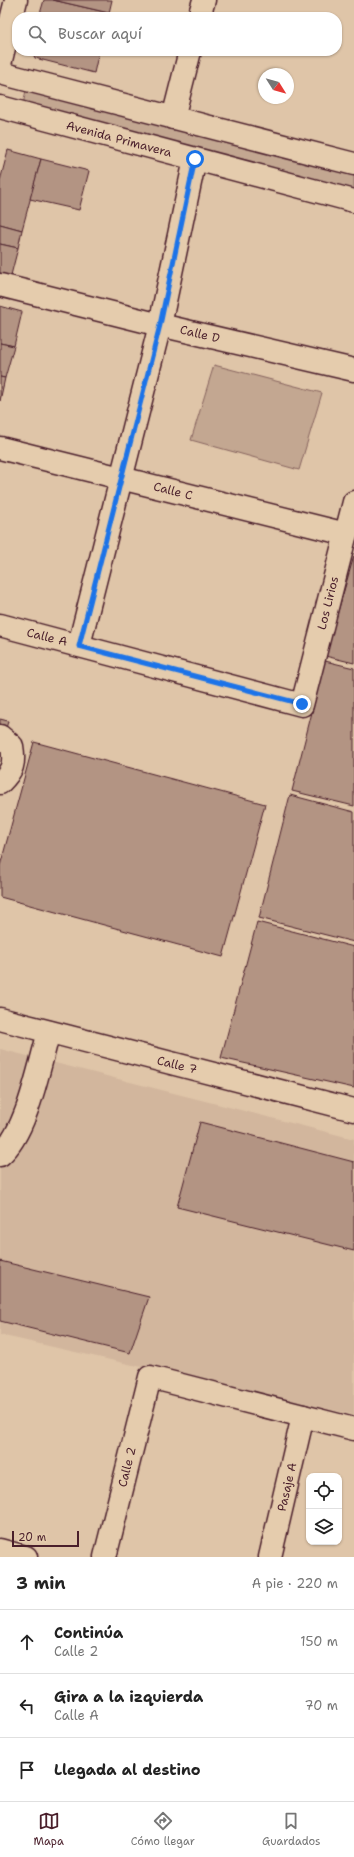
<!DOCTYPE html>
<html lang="es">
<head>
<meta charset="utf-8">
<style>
  :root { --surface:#fff; --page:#f6f6f6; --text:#222; --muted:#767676; --line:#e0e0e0; --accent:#4a1f2b }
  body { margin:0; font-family:"Shantell Sans",sans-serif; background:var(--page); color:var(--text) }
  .controls { position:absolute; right:12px; bottom:12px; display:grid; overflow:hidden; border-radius:8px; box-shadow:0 1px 3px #0004 }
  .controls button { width:36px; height:36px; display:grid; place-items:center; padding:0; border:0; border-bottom:1px solid var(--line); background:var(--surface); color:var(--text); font:20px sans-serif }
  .compass { position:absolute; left:258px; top:68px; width:36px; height:36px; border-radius:50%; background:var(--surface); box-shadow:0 1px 3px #0004; rotate:127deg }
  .scale { position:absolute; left:12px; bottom:10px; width:67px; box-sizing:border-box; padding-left:4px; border:2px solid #4a1f2b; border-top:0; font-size:11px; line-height:14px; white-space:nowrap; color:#4a1f2b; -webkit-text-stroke:3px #e5ccad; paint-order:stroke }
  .stop { position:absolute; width:12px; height:12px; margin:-9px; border:3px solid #1a73e8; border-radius:50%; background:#fff }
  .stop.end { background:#1a73e8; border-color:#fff; box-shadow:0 1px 4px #0008 }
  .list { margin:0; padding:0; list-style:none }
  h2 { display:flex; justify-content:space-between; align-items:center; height:52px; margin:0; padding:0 16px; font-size:17px }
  h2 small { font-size:13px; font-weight:400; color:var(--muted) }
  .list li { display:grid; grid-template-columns:26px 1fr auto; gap:12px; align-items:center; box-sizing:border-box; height:64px; padding:0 16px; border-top:1px solid var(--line) }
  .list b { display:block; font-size:15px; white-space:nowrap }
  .list p { margin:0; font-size:13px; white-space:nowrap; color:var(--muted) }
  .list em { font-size:13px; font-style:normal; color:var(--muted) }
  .icon { flex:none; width:22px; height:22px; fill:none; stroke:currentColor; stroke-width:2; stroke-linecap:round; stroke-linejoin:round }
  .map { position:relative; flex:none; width:354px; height:1557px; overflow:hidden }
  .search { position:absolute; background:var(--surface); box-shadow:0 1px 3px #0004; left:12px; right:12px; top:12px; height:44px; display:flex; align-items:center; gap:10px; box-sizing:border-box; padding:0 14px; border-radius:16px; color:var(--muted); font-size:15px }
  .sheet { height:244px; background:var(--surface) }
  nav { display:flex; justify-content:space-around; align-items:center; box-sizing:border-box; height:56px; border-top:1px solid var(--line); background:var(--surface); font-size:11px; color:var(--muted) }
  nav a { display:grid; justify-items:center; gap:2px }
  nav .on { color:var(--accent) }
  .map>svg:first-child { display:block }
  .built { fill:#d2b69d }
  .green { fill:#c3a791; stroke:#86635e }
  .building { fill:#b39483; stroke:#4a1f2b }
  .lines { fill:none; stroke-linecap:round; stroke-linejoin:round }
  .minor-casing { stroke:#4a1f2b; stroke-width:25 }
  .major-casing { stroke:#4a1f2b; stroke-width:25 }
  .minor { stroke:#e5ccad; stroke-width:22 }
  .major { stroke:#e5ccad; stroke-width:22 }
  .route { stroke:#1a73e8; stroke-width:5 }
  .labels { text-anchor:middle; stroke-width:3; stroke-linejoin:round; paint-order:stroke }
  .street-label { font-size:12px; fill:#4a1f2b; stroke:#e5ccad }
</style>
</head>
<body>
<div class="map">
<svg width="354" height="1557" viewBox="0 0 354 1557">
  <rect width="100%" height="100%" fill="#dfc5a8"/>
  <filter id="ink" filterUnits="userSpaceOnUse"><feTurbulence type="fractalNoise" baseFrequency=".025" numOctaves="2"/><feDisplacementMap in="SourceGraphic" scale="8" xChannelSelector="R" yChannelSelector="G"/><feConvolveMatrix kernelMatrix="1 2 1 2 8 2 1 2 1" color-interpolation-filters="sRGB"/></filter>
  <g filter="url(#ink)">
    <polygon class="built" points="0,1049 354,1139 354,1415 0,1335"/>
    <g class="green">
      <polygon points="26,90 354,172 354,191 23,105"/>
      <polygon points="214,365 322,393 299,470 191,440"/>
    </g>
    <g class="building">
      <polygon points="44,0 53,0 109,13 108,17 39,17"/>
      <polygon points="53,0 112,0 109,13"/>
      <polygon points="32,51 99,51 94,73 35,58"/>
      <polygon points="8,150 41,159 22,230 0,224 0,181"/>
      <polygon points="41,159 89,171 79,210 30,199"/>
      <polygon points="0,224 22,230 18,248 0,244"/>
      <polygon points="0,244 18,248 10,279 0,277"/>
      <polygon points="0,306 22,312 14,346 0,343"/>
      <polygon points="0,343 14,346 5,378 0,377"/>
      <polygon points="0,377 5,378 0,401"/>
      <polygon points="354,556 354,663 325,656"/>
      <polygon points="325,661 354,668 354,806 292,791"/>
      <polygon points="0,719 8,721 0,752"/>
      <polygon points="34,742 265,804 223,957 0,897 0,866"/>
      <polygon points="290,795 354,812 354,942 259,918"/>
      <polygon points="257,922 354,947 354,1088 221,1058"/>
      <polygon points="200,1122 354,1162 354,1251 177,1207"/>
      <polygon points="0,1261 149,1297 130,1353 0,1321"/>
    </g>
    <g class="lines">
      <g class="minor-casing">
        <g id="minor">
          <polyline points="199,17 204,0"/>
          <polyline points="0,73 354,164"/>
          <polyline points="0,107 354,201"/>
          <polyline points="173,118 190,51"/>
          <polyline points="0,285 160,325 354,370"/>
          <polyline points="0,448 346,534"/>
          <polyline points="0,625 302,705 354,502"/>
          <polyline points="79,645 160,325 195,159"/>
          <path d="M0,736L12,746C15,764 13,770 0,783"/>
          <polyline points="0,1019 354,1110"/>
          <path d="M0,1155C27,1133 39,1066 49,1032"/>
          <polyline points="0,1550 26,1557"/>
          <polyline points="105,1557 150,1377 354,1429"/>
          <polyline points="270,1557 303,1416"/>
        </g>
      </g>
      <g class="major-casing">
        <polyline id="major" points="0,64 16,0"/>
      </g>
      <use href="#minor" class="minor"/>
      <use href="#major" class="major"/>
    </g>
  </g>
  <g class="lines" filter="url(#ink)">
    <polyline class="route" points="195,159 160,325 79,646 302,704"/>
  </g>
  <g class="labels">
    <g class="street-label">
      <text transform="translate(119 139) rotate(15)" y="4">Avenida Primavera</text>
      <text transform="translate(200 334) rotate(13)" y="4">Calle D</text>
      <text transform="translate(173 491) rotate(14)" y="4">Calle C</text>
      <text transform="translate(328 603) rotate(-76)" y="4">Los Lirios</text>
      <text transform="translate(47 637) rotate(14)" y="4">Calle A</text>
      <text transform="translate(177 1065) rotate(14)" y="4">Calle 7</text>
      <text transform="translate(127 1467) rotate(-76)" y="4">Calle 2</text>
      <text transform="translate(287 1487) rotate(-77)" y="4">Pasaje A</text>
    </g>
  </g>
</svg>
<div class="controls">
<button><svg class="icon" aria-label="locate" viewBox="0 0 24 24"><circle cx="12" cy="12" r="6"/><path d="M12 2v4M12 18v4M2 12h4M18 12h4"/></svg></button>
<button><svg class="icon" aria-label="layers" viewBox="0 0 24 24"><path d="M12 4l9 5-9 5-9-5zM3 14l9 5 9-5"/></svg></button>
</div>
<svg class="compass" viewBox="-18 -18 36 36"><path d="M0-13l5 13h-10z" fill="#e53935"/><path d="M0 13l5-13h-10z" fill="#767676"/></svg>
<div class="scale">20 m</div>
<div class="stop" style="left:195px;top:159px"></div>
<div class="stop end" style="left:302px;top:704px"></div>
<div class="search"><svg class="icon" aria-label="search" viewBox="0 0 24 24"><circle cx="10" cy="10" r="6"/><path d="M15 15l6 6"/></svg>Buscar aquí</div>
</div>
<section class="sheet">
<h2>3 min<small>A pie · 220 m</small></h2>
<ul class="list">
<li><svg class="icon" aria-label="ahead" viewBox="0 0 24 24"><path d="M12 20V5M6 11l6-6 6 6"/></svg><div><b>Continúa</b><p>Calle 2</p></div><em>150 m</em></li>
<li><svg class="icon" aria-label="left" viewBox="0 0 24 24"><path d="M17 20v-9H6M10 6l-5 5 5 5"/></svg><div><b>Gira a la izquierda</b><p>Calle A</p></div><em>70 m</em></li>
<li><svg class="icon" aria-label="arrive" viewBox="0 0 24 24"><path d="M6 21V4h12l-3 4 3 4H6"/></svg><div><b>Llegada al destino</b></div></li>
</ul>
</section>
<nav>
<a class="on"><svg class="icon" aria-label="map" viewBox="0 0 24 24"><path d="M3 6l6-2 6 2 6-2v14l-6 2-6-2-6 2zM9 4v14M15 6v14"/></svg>Mapa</a>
<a><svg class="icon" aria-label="directions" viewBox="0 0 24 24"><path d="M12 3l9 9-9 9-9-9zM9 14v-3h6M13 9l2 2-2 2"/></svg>Cómo llegar</a>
<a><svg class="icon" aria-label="saved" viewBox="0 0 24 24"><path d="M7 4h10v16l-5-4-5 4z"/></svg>Guardados</a>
</nav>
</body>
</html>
